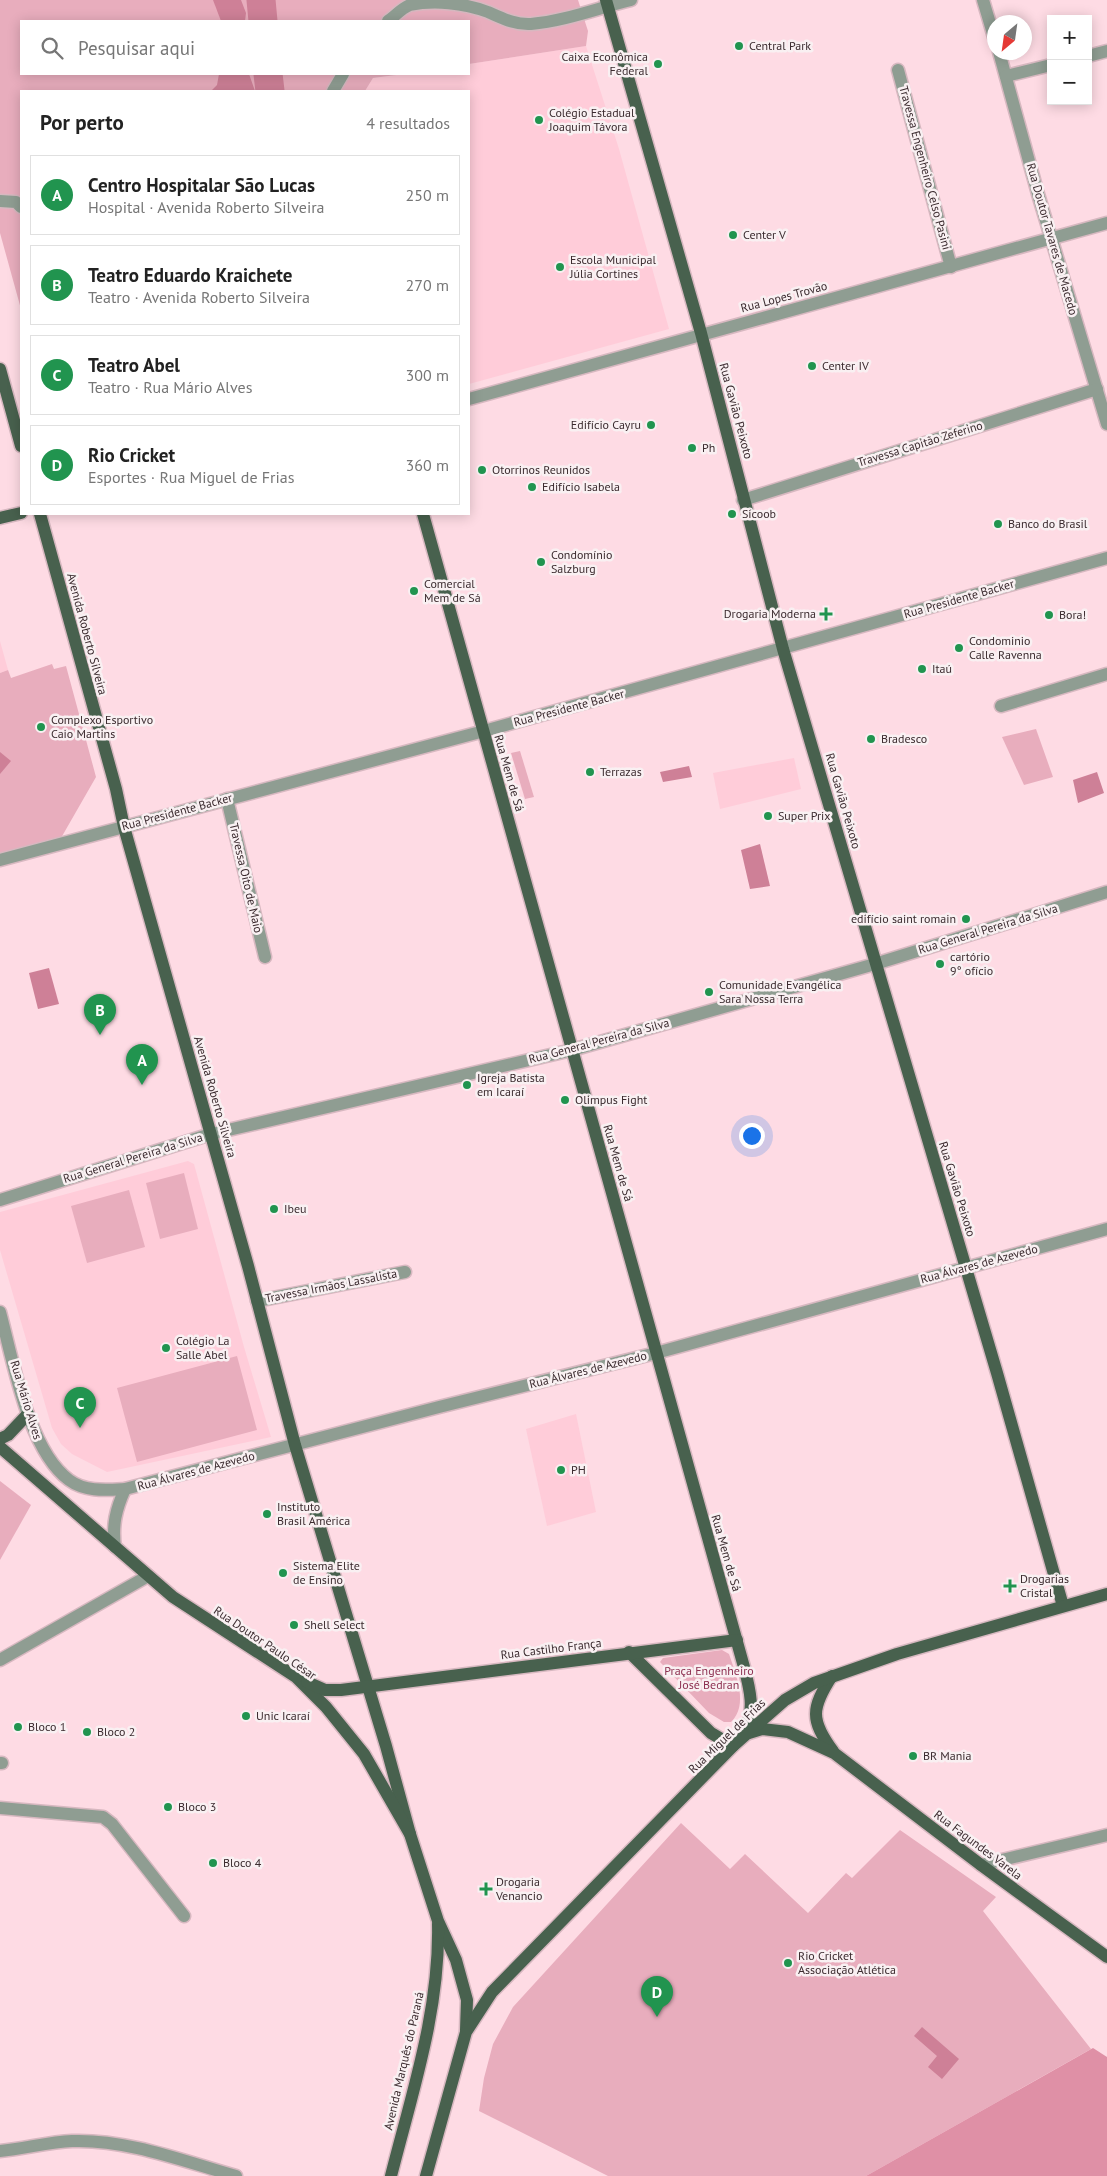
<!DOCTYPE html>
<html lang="pt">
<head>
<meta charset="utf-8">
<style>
  :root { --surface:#fff; --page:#f2f2f2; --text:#222; --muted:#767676; --line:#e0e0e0; --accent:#21944f }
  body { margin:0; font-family:"PT Sans",sans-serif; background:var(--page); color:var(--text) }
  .controls { position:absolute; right:15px; top:15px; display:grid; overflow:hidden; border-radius:0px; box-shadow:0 2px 12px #0003 }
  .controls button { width:45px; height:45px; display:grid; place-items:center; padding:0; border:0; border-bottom:1px solid var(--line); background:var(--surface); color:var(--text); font:25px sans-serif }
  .compass { position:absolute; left:987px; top:15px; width:45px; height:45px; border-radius:50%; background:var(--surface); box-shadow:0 2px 12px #0003; rotate:209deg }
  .you { position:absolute; left:751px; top:1135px; width:18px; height:18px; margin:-12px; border:4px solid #fff; border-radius:50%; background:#1a73e8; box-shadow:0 0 0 8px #1a73e833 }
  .badge { display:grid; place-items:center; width:32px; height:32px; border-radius:50%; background:var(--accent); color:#fff; font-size:16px; font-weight:700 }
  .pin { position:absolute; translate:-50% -41px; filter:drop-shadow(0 1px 2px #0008) }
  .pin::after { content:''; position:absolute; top:26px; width:18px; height:15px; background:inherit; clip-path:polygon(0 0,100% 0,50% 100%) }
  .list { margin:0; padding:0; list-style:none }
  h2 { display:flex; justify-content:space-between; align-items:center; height:65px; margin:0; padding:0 20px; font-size:21px }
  h2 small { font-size:16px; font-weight:400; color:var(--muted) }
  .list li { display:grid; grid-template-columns:32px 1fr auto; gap:15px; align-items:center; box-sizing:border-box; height:80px; margin:0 10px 10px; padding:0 10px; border:1px solid var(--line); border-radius:0px }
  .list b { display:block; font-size:19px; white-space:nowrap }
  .list p { margin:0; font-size:16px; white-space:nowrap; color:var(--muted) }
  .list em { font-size:16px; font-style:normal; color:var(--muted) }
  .icon { flex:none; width:28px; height:28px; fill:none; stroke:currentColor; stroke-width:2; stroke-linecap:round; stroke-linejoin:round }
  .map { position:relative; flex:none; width:1107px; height:2176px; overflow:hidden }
  .search { position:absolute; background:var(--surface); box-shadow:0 2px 12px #0003; left:20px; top:20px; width:450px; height:55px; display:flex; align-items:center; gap:12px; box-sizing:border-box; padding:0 18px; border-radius:0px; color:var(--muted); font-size:19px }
  .panel { position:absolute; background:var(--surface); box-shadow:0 2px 12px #0003; left:20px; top:90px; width:450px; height:425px; border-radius:0px }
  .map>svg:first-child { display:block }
  .built { fill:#ffccd9 }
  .green { fill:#e8adbd }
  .forest { fill:#df90a6 }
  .water { fill:#ce8097 }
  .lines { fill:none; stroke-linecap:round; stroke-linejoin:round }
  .river { stroke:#ce8097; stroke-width:29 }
  .minor-casing { stroke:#d7b8c0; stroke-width:15 }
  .major-casing { stroke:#d7b8c0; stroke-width:15 }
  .minor { stroke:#8f9d92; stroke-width:12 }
  .major { stroke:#48614e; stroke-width:12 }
  .poi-dot { fill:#21944f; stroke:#f9f0f2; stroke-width:2 }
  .labels { text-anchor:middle; stroke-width:5; stroke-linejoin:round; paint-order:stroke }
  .poi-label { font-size:12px; fill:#3b2b2f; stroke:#f9f0f2; text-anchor:start }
  .street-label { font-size:12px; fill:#3b2b2f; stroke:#f9f0f2 }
  .park-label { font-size:12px; fill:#8d3051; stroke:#f9f0f2 }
</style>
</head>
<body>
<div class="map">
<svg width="1107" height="2176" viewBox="0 0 1107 2176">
  <rect width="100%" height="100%" fill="#fedbe4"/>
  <g class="built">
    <polygon points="586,46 619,149 669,329 469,384 469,91 365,91 373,78 404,74 469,74 469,64"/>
    <polygon points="0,641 8,670 0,673"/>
    <polygon points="794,758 801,789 720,809 713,773"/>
    <polygon points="188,1161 194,1164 244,1347 271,1437 107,1472 72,1454 61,1444 52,1428 0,1250 0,1212"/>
    <polygon points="576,1414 596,1512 547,1526 526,1429"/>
  </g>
  <g class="green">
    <polygon points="0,0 578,0 588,31 586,46 469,64 469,21 21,21 21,74 404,74 373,78 365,91 21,91 21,309 0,233"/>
    <polygon points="52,664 54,669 66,666 96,777 61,838 0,853 0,673 8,670 11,678"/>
    <polygon points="1036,729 1053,777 1024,785 1002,737"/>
    <polygon points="520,751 534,797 525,799 511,753"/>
    <polygon points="184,1173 198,1229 160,1239 146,1183"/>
    <polygon points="129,1190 145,1247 87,1263 71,1206"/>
    <polygon points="237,1356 257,1430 137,1462 117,1388"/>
    <polygon points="0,1481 31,1505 0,1560"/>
    <path d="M722,1650L729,1654C736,1675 749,1705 731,1722H724L709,1713L660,1662L663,1658Z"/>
    <polygon points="681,1823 730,1869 745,1854 808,1913 846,1873 852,1878 900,1830 996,1897 983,1911 1091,2049 866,2176 608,2176 479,2111 484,2078 493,2044 513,2007"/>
  </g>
  <polygon class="forest" points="1093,2048 1107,2057 1107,2176 866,2176"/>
  <g class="water">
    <polygon points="213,0 241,0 246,13 245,21 221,21"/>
    <polygon points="219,74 249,74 255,91 211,91 217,85"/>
    <polygon points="0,752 11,761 0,774"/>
    <polygon points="689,766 692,777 663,782 660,772"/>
    <polygon points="1097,772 1104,793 1078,803 1073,780"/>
    <polygon points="760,844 770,886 750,889 741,850"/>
    <polygon points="49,968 59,1004 38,1009 29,973"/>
    <polygon points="922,2027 959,2059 942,2079 928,2067 937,2056 914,2036"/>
  </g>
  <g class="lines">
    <g class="river">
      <polyline points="261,0 263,21"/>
      <polyline points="268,74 270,91"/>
    </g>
    <g class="minor-casing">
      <g id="minor">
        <polyline points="983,0 994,37"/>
        <path d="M388,21C395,16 402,8 410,5C434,0 464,3 488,12C502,18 515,25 531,24C565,21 598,8 631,0"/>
        <polyline points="999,52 1038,194 1107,424"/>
        <polyline points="1088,56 1107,51"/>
        <polyline points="898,70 951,267"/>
        <polyline points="1006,76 1051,65"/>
        <polyline points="333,91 343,74"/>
        <polyline points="0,201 16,202 21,207"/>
        <polyline points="469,399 1107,223"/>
        <polyline points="743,500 1097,389"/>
        <polyline points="1001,706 1107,674"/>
        <polyline points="227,799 265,957"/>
        <polyline points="0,860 484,731 1107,558"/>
        <polyline points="0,1200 211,1134 572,1050 875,964 1107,892"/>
        <polyline points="257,1301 405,1272"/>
        <path d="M0,1312C13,1360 28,1450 69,1480C85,1492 106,1490 125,1489L439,1407L656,1353L1107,1229"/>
        <path d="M115,1547C112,1525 116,1509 125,1489"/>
        <polyline points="0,1660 148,1576"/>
        <polyline points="0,1763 2,1763"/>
        <polyline points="0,1808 103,1817 112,1824 184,1916"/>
        <polyline points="981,1865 1107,1835"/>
        <path d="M0,2151C24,2149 48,2142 72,2141C127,2139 183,2161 236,2176"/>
      </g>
    </g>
    <g class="major-casing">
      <g id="major">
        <polyline points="606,0 701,333 783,649 997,1373 1063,1606"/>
        <polyline points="0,369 21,446"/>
        <polyline points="40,514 116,789 124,827 248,1266 295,1445 386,1746 410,1834"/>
        <path d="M423,514L744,1667C751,1693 754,1707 746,1733"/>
        <polyline points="0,518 21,513"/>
        <polyline points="0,1439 8,1435 28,1414"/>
        <polyline points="0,1447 173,1597 296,1677 326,1707 364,1754 410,1834 438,1921 456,1960 467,2000 466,2030"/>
        <polyline points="629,1652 711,1733 733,1746"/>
        <path d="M832,1676C811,1708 810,1720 833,1751"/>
        <polyline points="307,1682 325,1690 341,1690 737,1640"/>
        <polyline points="749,1733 762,1729 788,1732 834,1753 981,1865 1107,1957"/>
        <path d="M391,2176C412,2093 440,2010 438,1924"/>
        <polyline points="426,2176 466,2032 492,1992 733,1746 785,1700 814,1683 897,1654 1107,1594"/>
      </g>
    </g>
    <use href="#minor" class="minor"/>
    <use href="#major" class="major"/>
  </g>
  <g class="poi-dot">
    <circle cx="739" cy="46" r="5"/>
    <circle cx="658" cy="64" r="5"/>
    <circle cx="539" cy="120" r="5"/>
    <circle cx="733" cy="235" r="5"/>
    <circle cx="560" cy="267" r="5"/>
    <circle cx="812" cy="366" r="5"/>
    <circle cx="651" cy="425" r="5"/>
    <circle cx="692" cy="448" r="5"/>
    <circle cx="482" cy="470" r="5"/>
    <circle cx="532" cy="487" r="5"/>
    <circle cx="732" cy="514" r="5"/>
    <circle cx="998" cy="524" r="5"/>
    <circle cx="541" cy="562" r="5"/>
    <circle cx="414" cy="591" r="5"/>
    <path d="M823.5 606.5h5v5h5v5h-5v5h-5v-5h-5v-5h5z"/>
    <circle cx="1049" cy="615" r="5"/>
    <circle cx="959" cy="648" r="5"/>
    <circle cx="922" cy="669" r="5"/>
    <circle cx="41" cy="727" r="5"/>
    <circle cx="871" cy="739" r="5"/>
    <circle cx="590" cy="772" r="5"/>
    <circle cx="768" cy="816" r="5"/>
    <circle cx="966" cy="919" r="5"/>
    <circle cx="940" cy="964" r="5"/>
    <circle cx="709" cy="992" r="5"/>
    <circle cx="467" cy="1085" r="5"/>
    <circle cx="565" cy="1100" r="5"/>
    <circle cx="274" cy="1209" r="5"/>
    <circle cx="166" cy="1348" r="5"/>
    <circle cx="561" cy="1470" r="5"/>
    <circle cx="267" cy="1514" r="5"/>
    <circle cx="283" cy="1573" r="5"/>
    <path d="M1007.5 1578.5h5v5h5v5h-5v5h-5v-5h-5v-5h5z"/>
    <circle cx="294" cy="1625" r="5"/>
    <circle cx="246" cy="1716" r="5"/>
    <circle cx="18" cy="1727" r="5"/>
    <circle cx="87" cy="1732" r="5"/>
    <circle cx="913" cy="1756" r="5"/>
    <circle cx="168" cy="1807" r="5"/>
    <circle cx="213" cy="1863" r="5"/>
    <path d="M483.5 1881.5h5v5h5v5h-5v5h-5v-5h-5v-5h5z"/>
    <circle cx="788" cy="1963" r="5"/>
  </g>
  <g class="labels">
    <g class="poi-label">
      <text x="749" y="50">Central Park</text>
      <text x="648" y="61" text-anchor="end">Caixa Econômica<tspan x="648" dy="14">Federal</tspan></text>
      <text x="549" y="117">Colégio Estadual<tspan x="549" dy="14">Joaquim Távora</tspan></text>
      <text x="743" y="239">Center V</text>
      <text x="570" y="264">Escola Municipal<tspan x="570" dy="14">Júlia Cortines</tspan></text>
      <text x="822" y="370">Center IV</text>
      <text x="641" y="429" text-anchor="end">Edifício Cayru</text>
      <text x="702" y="452">Ph</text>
      <text x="492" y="474">Otorrinos Reunidos</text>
      <text x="542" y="491">Edifício Isabela</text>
      <text x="742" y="518">Sicoob</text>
      <text x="1008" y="528">Banco do Brasil</text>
      <text x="551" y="559">Condomínio<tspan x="551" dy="14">Salzburg</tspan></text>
      <text x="424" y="588">Comercial<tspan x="424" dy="14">Mem de Sá</tspan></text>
      <text x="816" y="618" text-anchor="end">Drogaria Moderna</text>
      <text x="1059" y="619">Bora!</text>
      <text x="969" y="645">Condominio<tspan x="969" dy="14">Calle Ravenna</tspan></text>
      <text x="932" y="673">Itaú</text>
      <text x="51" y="724">Complexo Esportivo<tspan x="51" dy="14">Caio Martins</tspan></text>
      <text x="881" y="743">Bradesco</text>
      <text x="600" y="776">Terrazas</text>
      <text x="778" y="820">Super Prix</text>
      <text x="956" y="923" text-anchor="end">edifício saint romain</text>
      <text x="950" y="961">cartório<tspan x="950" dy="14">9° ofício</tspan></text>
      <text x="719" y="989">Comunidade Evangélica<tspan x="719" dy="14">Sara Nossa Terra</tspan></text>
      <text x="477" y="1082">Igreja Batista<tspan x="477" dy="14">em Icaraí</tspan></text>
      <text x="575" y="1104">Olimpus Fight</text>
      <text x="284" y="1213">Ibeu</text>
      <text x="176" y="1345">Colégio La<tspan x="176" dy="14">Salle Abel</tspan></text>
      <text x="571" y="1474">PH</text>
      <text x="277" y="1511">Instituto<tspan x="277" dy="14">Brasil América</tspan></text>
      <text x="293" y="1570">Sistema Elite<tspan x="293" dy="14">de Ensino</tspan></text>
      <text x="1020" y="1583">Drogarias<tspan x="1020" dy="14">Cristal</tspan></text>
      <text x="304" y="1629">Shell Select</text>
      <text x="256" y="1720">Unic Icaraí</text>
      <text x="28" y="1731">Bloco 1</text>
      <text x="97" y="1736">Bloco 2</text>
      <text x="923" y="1760">BR Mania</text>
      <text x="178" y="1811">Bloco 3</text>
      <text x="223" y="1867">Bloco 4</text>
      <text x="496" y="1886">Drogaria<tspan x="496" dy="14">Venancio</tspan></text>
      <text x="798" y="1960">Rio Cricket<tspan x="798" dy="14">Associação Atlética</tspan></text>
    </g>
    <g class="street-label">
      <text transform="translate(925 168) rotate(75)" y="4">Travessa Engenheiro Celso Pasini</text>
      <text transform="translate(1052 239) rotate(74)" y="4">Rua Doutor Tavares de Macedo</text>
      <text transform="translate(784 297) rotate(-15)" y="4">Rua Lopes Trovão</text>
      <text transform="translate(736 411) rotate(75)" y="4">Rua Gavião Peixoto</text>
      <text transform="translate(920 444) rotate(-17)" y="4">Travessa Capitão Zeferino</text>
      <text transform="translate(959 599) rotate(-16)" y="4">Rua Presidente Backer</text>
      <text transform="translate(87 634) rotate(75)" y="4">Avenida Roberto Silveira</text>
      <text transform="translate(569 708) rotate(-15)" y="4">Rua Presidente Backer</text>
      <text transform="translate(509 773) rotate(74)" y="4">Rua Mem de Sá</text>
      <text transform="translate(843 801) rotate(74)" y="4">Rua Gavião Peixoto</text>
      <text transform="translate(177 812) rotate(-15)" y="4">Rua Presidente Backer</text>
      <text transform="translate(246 878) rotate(77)" y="4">Travessa Oito de Maio</text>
      <text transform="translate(988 929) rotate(-17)" y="4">Rua General Pereira da Silva</text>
      <text transform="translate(599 1041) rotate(-15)" y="4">Rua General Pereira da Silva</text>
      <text transform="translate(215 1097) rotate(74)" y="4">Avenida Roberto Silveira</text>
      <text transform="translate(133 1158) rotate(-17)" y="4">Rua General Pereira da Silva</text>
      <text transform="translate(618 1163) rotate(74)" y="4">Rua Mem de Sá</text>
      <text transform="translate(957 1189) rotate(73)" y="4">Rua Gavião Peixoto</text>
      <text transform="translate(979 1264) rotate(-15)" y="4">Rua Álvares de Azevedo</text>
      <text transform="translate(331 1286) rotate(-11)" y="4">Travessa Irmãos Lassalista</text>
      <text transform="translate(588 1370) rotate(-14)" y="4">Rua Álvares de Azevedo</text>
      <text transform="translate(26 1400) rotate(73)" y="4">Rua Mário Alves</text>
      <text transform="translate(196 1471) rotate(-15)" y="4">Rua Álvares de Azevedo</text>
      <text transform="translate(726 1553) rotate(74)" y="4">Rua Mem de Sá</text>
      <text transform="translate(265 1643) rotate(34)" y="4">Rua Doutor Paulo César</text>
      <text transform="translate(551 1649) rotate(-7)" y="4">Rua Castilho França</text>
      <text transform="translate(727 1736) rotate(-44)" y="4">Rua Miguel de Frias</text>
      <text transform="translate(978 1845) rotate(37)" y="4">Rua Fagundes Varela</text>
      <text transform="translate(404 2061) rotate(-77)" y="4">Avenida Marquês do Paraná</text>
    </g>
    <g class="park-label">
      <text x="709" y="1675">Praça Engenheiro<tspan x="709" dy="14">José Bedran</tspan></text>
    </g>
  </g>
</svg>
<div class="controls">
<button>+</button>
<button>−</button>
</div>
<svg class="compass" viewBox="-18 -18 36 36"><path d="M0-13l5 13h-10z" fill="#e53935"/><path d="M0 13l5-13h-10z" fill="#767676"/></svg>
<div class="you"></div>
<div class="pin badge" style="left:142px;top:1085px">A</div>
<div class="pin badge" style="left:100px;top:1035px">B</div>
<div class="pin badge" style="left:80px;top:1428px">C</div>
<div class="pin badge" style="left:657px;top:2017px">D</div>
<div class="search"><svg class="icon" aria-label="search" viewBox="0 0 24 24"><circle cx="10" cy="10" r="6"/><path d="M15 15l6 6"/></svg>Pesquisar aqui</div>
<section class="panel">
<h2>Por perto<small>4 resultados</small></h2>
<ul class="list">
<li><span class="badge">A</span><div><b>Centro Hospitalar São Lucas</b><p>Hospital · Avenida Roberto Silveira</p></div><em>250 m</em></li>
<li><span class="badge">B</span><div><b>Teatro Eduardo Kraichete</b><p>Teatro · Avenida Roberto Silveira</p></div><em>270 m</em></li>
<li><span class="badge">C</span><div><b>Teatro Abel</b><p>Teatro · Rua Mário Alves</p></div><em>300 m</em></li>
<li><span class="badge">D</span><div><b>Rio Cricket</b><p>Esportes · Rua Miguel de Frias</p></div><em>360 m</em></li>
</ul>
</section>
</div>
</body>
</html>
